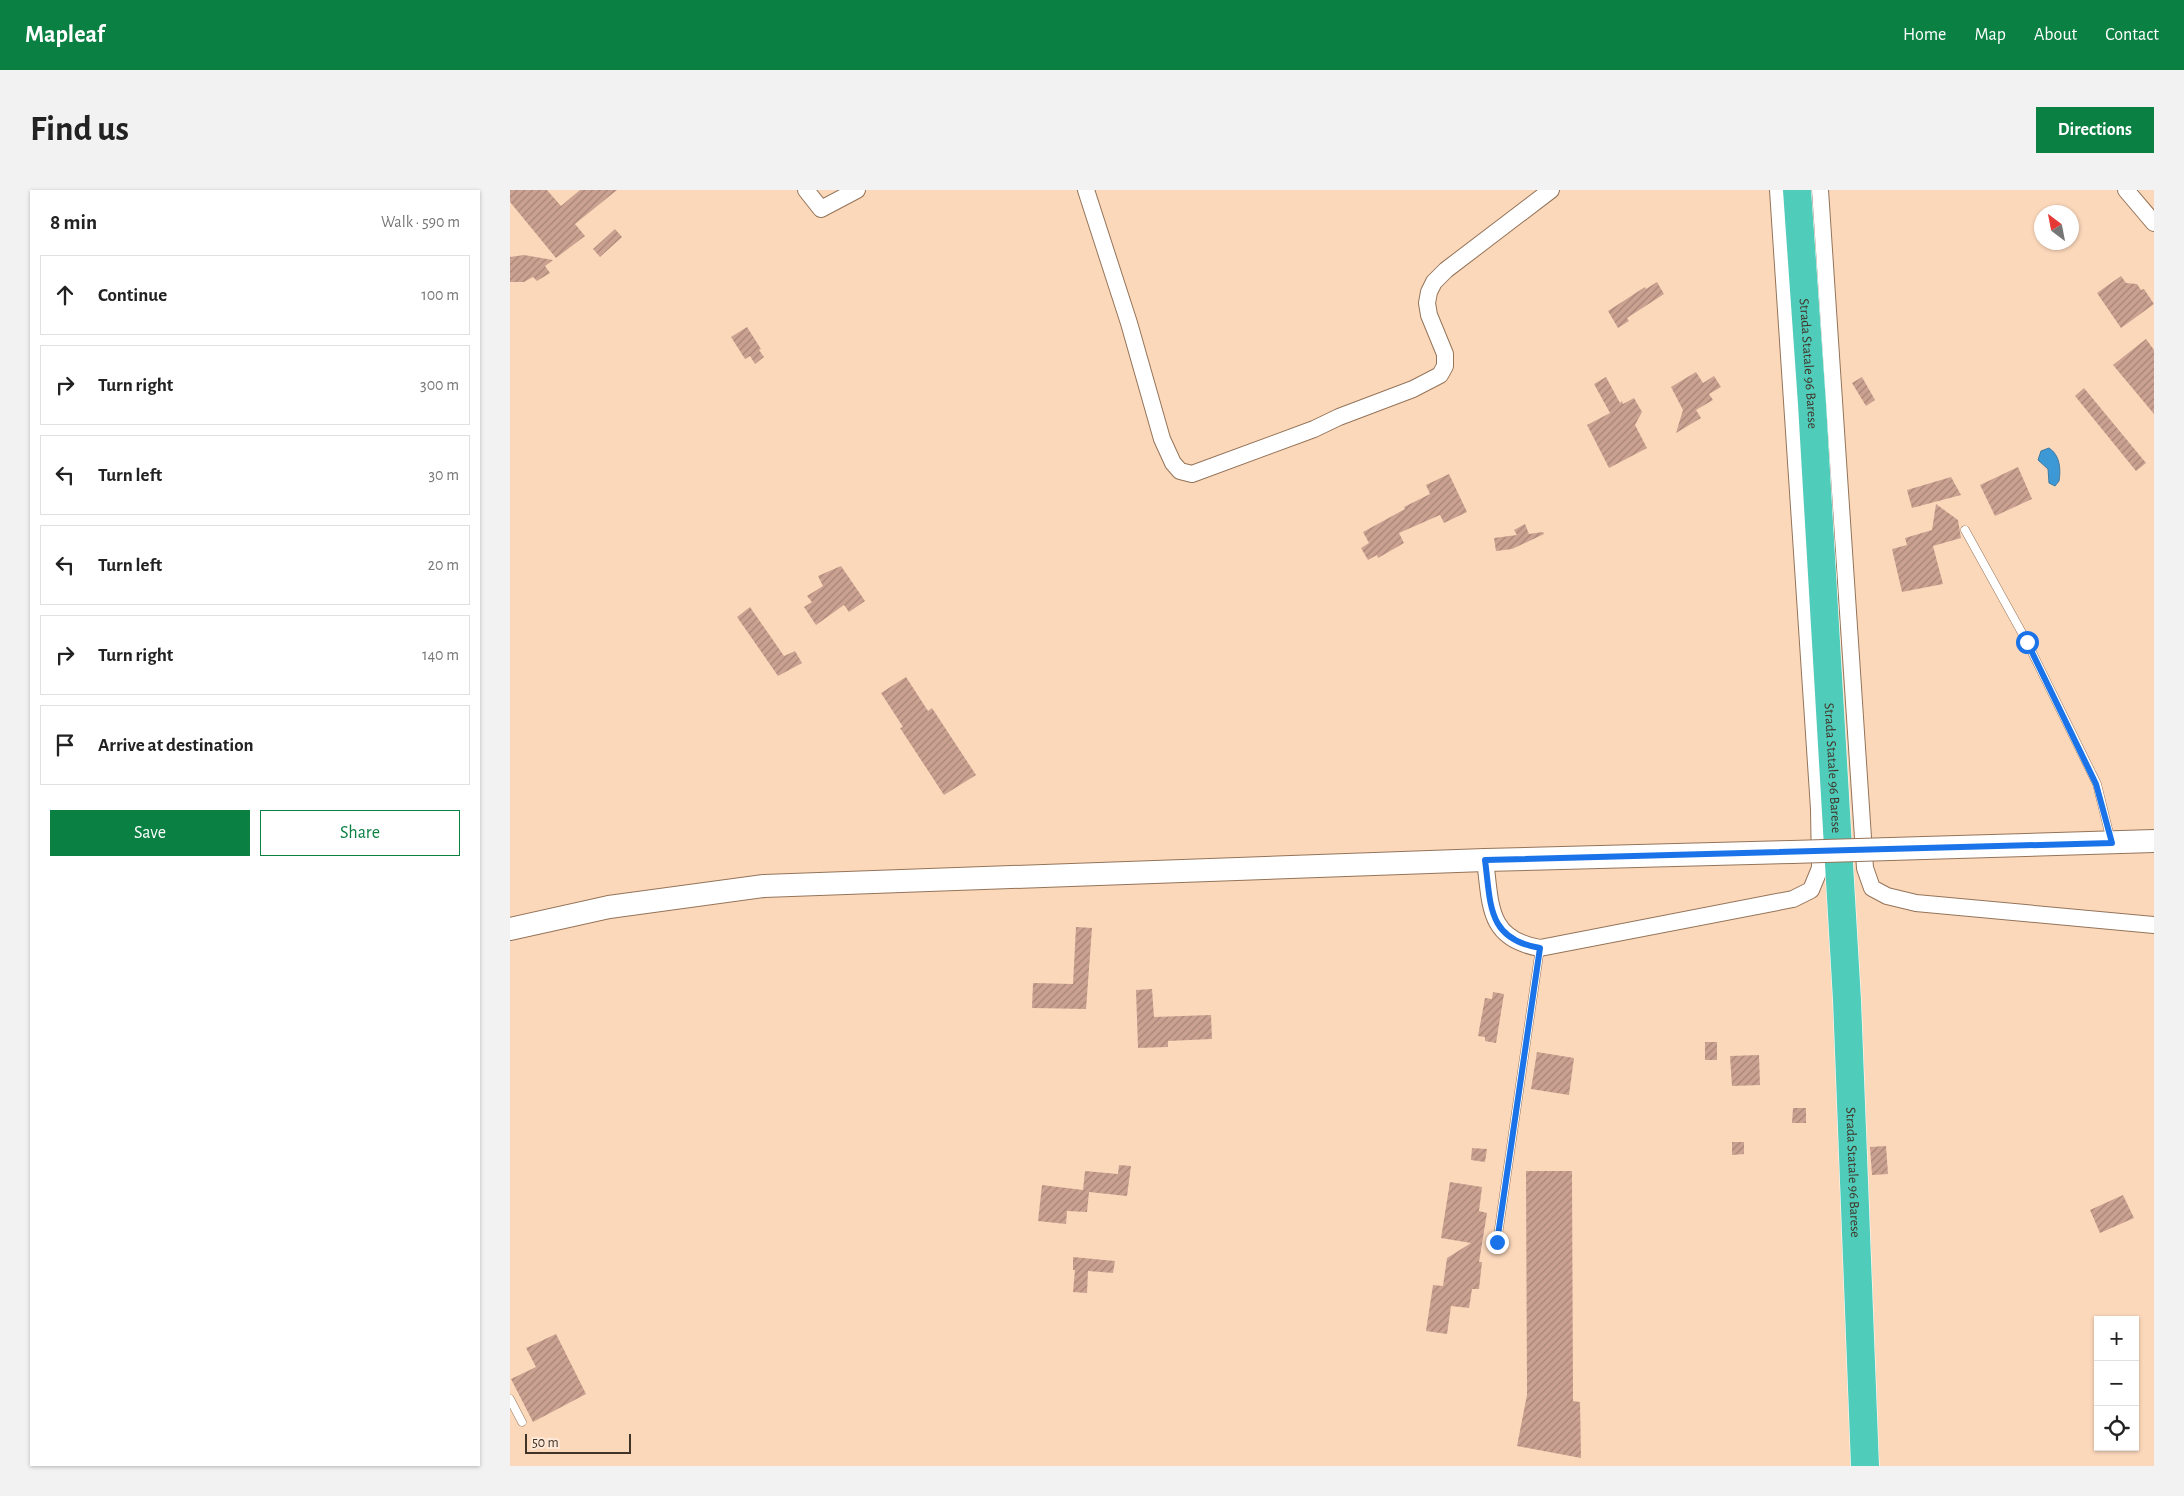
<!DOCTYPE html>
<html lang="en">
<head>
<meta charset="utf-8">
<style>
  :root { --surface:#fff; --page:#f2f2f2; --text:#222; --muted:#767676; --line:#e0e0e0; --accent:#0b8043 }
  body { margin:0; font-family:"Alegreya Sans",sans-serif; background:var(--page); color:var(--text) }
  .controls { position:absolute; right:15px; bottom:15px; display:grid; overflow:hidden; border-radius:0px; box-shadow:0 1px 4px #0004 }
  .controls button { width:45px; height:45px; display:grid; place-items:center; padding:0; border:0; border-bottom:1px solid var(--line); background:var(--surface); color:var(--text); font:25px sans-serif }
  .compass { position:absolute; left:1524px; top:15px; width:45px; height:45px; border-radius:50%; background:var(--surface); box-shadow:0 1px 4px #0004; rotate:328deg }
  .scale { position:absolute; left:15px; bottom:12px; width:106px; box-sizing:border-box; padding-left:5px; border:2px solid #403327; border-top:0; font-size:14px; line-height:18px; white-space:nowrap; color:#403327; -webkit-text-stroke:4px #fee8d7; paint-order:stroke }
  .stop { position:absolute; width:15px; height:15px; margin:-11px; border:4px solid #1a73e8; border-radius:50%; background:#fff }
  .stop.end { background:#1a73e8; border-color:#fff; box-shadow:0 1px 5px #0008 }
  .list { margin:0; padding:0; list-style:none }
  h2 { display:flex; justify-content:space-between; align-items:center; height:65px; margin:0; padding:0 20px; font-size:21px }
  h2 small { font-size:16px; font-weight:400; color:var(--muted) }
  .list li { display:grid; grid-template-columns:32px 1fr auto; gap:15px; align-items:center; box-sizing:border-box; height:80px; margin:0 10px 10px; padding:0 10px; border:1px solid var(--line); border-radius:0px }
  .list b { display:block; font-size:19px; white-space:nowrap }
  .list em { font-size:16px; font-style:normal; color:var(--muted) }
  .actions { display:flex; gap:10px; padding:15px 20px }
  .actions a { flex:1; padding:11px 0; border:1px solid var(--accent); border-radius:0px; text-align:center; font-size:18px; color:var(--accent) }
  .actions .main { background:var(--accent); color:#fff }
  .icon { flex:none; width:28px; height:28px; fill:none; stroke:currentColor; stroke-width:2; stroke-linecap:round; stroke-linejoin:round }
  .map { position:relative; flex:none; width:1644px; height:1276px; overflow:hidden; border-radius:0px }
  header { display:flex; align-items:center; gap:30px; box-sizing:border-box; height:70px; padding:0 25px; background:var(--accent); color:#fff }
  header strong { font-size:24px }
  nav { display:flex; gap:28px; margin-inline-start:auto; font-size:18px }
  .intro { display:flex; align-items:center; justify-content:space-between; box-sizing:border-box; height:120px; padding:0 30px }
  h1 { margin:0; font-size:35px }
  .button { padding:12px 22px; border-radius:0px; background:var(--accent); color:#fff; font-size:18px; font-weight:700 }
  main { display:flex; gap:30px; padding:0 30px }
  aside { flex:1; background:var(--surface); border-radius:0px; box-shadow:0 1px 4px #0004 }
  .map>svg:first-child { display:block }
  .water { fill:#3d99d5; stroke:#3e7aa1 }
  .building { fill:url(#building-hatch) }
  .lines { fill:none; stroke-linecap:round; stroke-linejoin:round }
  .lane-casing { stroke:#947459; stroke-width:9 }
  .street-casing { stroke:#947459; stroke-width:18 }
  .secondary-casing { stroke:#947459; stroke-width:24 }
  .highway-casing { stroke:#fff; stroke-width:29 }
  .lane { stroke:#fff; stroke-width:8 }
  .street { stroke:#fff; stroke-width:16 }
  .secondary { stroke:#fff; stroke-width:22 }
  .highway { stroke:#50ccba; stroke-width:28 }
  .secondary-bridge-casing { stroke:#947459; stroke-width:24; stroke-linecap:butt }
  .secondary-bridge { stroke:#fff; stroke-width:22 }
  .route { stroke:#1a73e8; stroke-width:6 }
  .labels { text-anchor:middle; stroke-width:4.5; stroke-linejoin:round; paint-order:stroke }
  .street-label { font-size:14px; fill:#403327; stroke:#fee8d7 }
</style>
</head>
<body>
<header>
<strong>Mapleaf</strong>
<nav><a>Home</a><a>Map</a><a>About</a><a>Contact</a></nav>
</header>
<div class="intro"><h1>Find us</h1><a class="button">Directions</a></div>
<main>
<aside>
<h2>8 min<small>Walk · 590 m</small></h2>
<ul class="list">
<li><svg class="icon" aria-label="ahead" viewBox="0 0 24 24"><path d="M12 20V5M6 11l6-6 6 6"/></svg><div><b>Continue</b></div><em>100 m</em></li>
<li><svg class="icon" aria-label="right" viewBox="0 0 24 24"><path d="M7 20v-9h11M14 6l5 5-5 5"/></svg><div><b>Turn right</b></div><em>300 m</em></li>
<li><svg class="icon" aria-label="left" viewBox="0 0 24 24"><path d="M17 20v-9H6M10 6l-5 5 5 5"/></svg><div><b>Turn left</b></div><em>30 m</em></li>
<li><svg class="icon" aria-label="left" viewBox="0 0 24 24"><path d="M17 20v-9H6M10 6l-5 5 5 5"/></svg><div><b>Turn left</b></div><em>20 m</em></li>
<li><svg class="icon" aria-label="right" viewBox="0 0 24 24"><path d="M7 20v-9h11M14 6l5 5-5 5"/></svg><div><b>Turn right</b></div><em>140 m</em></li>
<li><svg class="icon" aria-label="arrive" viewBox="0 0 24 24"><path d="M6 21V4h12l-3 4 3 4H6"/></svg><div><b>Arrive at destination</b></div></li>
</ul>
<div class="actions"><a class="main">Save</a><a>Share</a></div>
</aside>
<div class="map">
<svg width="1644" height="1276" viewBox="0 0 1644 1276">
  <defs>
    <pattern id="building-hatch" width="6" height="6" patternUnits="userSpaceOnUse" patternTransform="scale(1.25)"><rect width="6" height="6" fill="#cba191"/><path d="M-1 1l2-2M0 6l6-6M5 7l2-2" fill="none" stroke="#a68476"/></pattern>
  </defs>
  <rect width="100%" height="100%" fill="#fcd8bb"/>
  <path class="water" d="M1539,258C1550,265 1551,279 1549,291L1545,296L1539,293L1538,279L1528,270L1531,261Z"/>
  <g class="building">
    <polygon points="0,0 37,0 51,16 70,0 107,0 65,34 75,46 46,68 0,12"/>
    <polygon points="105,39 112,47 90,67 83,59"/>
    <polygon points="14,65 43,70 35,76 40,83 27,91 23,87 14,92 0,92 0,67"/>
    <polygon points="1611,86 1616,93 1627,94 1631,100 1634,99 1644,114 1611,138 1587,103"/>
    <polygon points="1147,92 1154,104 1117,128 1119,131 1108,138 1098,121 1135,97 1136,99"/>
    <polygon points="237,137 251,159 249,160 254,167 245,174 240,166 235,169 221,147"/>
    <polygon points="1636,149 1644,160 1644,224 1603,175"/>
    <polygon points="1186,182 1193,193 1204,186 1211,197 1199,204 1203,210 1186,220 1191,228 1166,243 1173,220 1161,197"/>
    <polygon points="1096,187 1110,213 1112,211 1113,214 1124,208 1132,222 1125,235 1137,258 1099,278 1077,235 1100,223 1084,194"/>
    <polygon points="1352,187 1365,210 1356,216 1342,193"/>
    <polygon points="1574,198 1636,273 1626,281 1565,206"/>
    <polygon points="1508,277 1522,309 1485,326 1470,295"/>
    <polygon points="939,284 957,322 934,333 930,325 889,343 894,353 868,368 867,365 858,370 851,358 859,353 853,342 895,319 894,317 920,304 916,295"/>
    <polygon points="1441,287 1451,305 1402,318 1397,300"/>
    <polygon points="1426,314 1448,330 1451,348 1423,356 1433,394 1392,402 1382,359 1397,355 1395,348 1422,340"/>
    <polygon points="1015,334 1019,344 1033,342 1034,344 1002,359 986,361 984,348 1007,345 1004,340"/>
    <polygon points="331,376 355,411 339,422 334,415 306,435 294,417 302,412 297,406 313,396 308,386"/>
    <polygon points="240,417 274,466 285,461 292,473 268,486 227,427"/>
    <polygon points="396,487 418,521 422,518 466,585 434,605 390,538 393,537 371,503"/>
    <polygon points="566,737 582,738 576,819 522,818 523,793 563,794"/>
    <polygon points="642,799 644,827 701,825 702,849 658,851 658,857 628,858 626,800"/>
    <polygon points="983,802 994,804 986,853 975,851 975,847 968,846 975,808 982,809"/>
    <rect x="1195" y="852" width="12" height="18"/>
    <polygon points="1027,862 1064,868 1059,905 1021,899"/>
    <polygon points="1249,865 1250,895 1222,896 1220,866"/>
    <polygon points="1283,918 1296,918 1296,933 1282,933"/>
    <polygon points="1222,952 1234,952 1234,964 1222,965"/>
    <polygon points="1376,956 1378,984 1362,985 1360,957"/>
    <polygon points="962,958 977,959 975,972 961,970"/>
    <polygon points="609,975 621,976 617,1006 579,1002 577,1022 557,1021 556,1034 528,1031 532,995 573,1000 575,981 608,984"/>
    <polygon points="1016,981 1062,981 1063,1211 1070,1212 1071,1268 1007,1256 1017,1205"/>
    <polygon points="940,992 972,997 969,1021 977,1023 969,1072 972,1072 969,1099 962,1099 959,1118 941,1116 937,1144 916,1141 923,1095 933,1096 937,1068 961,1053 931,1048"/>
    <polygon points="1613,1005 1624,1028 1590,1043 1580,1020"/>
    <polygon points="563,1067 605,1071 603,1083 578,1081 577,1103 563,1102 565,1080 563,1080"/>
    <polygon points="46,1144 76,1204 23,1232 1,1189 26,1177 16,1158"/>
  </g>
  <g class="lines">
    <g class="lane-casing">
      <g id="lane">
        <polyline points="1455,340 1517,452 1587,594 1601,651"/>
        <polyline points="987,1052 1030,758"/>
        <polyline points="0,1209 12,1232"/>
      </g>
    </g>
    <g class="street-casing">
      <g id="street">
        <polyline points="296,0 311,19 347,0"/>
        <polyline points="576,0 619,133 652,249 663,273 670,281 682,284 804,239 829,227 903,199 930,185 935,176 935,164 919,125 917,113 919,102 924,92 936,80 1041,0"/>
        <polyline points="1310,0 1355,678 1362,698 1377,706 1406,713 1644,735"/>
        <polyline points="1616,0 1644,33"/>
        <path d="M975,670C981,715 977,749 1030,758L1283,709L1301,700L1310,678L1309,619L1268,0"/>
      </g>
    </g>
    <g class="secondary-casing">
      <g id="secondary">
        <polyline points="1414,658 1644,651"/>
        <polyline points="0,739 99,717 254,696 975,670 1282,662"/>
      </g>
    </g>
    <g class="highway-casing">
      <g id="highway">
        <path id="s1" d="M1287,0L1302,214L1337,810L1355,1276"/>
      </g>
    </g>
    <use href="#lane" class="lane"/>
    <use href="#street" class="street"/>
    <use href="#secondary" class="secondary"/>
    <use href="#highway" class="highway"/>
    <g class="secondary-bridge-casing">
      <polyline id="secondary-bridge" points="1282,662 1414,658"/>
    </g>
    <use href="#secondary-bridge" class="secondary-bridge"/>
  </g>
  <g class="lines">
    <path class="route" d="M987,1052L1030,758C977,749 981,715 975,670L1602,653L1586,594L1517,452"/>
  </g>
  <g class="labels">
    <g class="street-label">
      <text dy="5" stroke="none"><textPath href="#s1" startOffset="174">Strada Statale 96 Barese</textPath></text>
      <text dy="5" stroke="none"><textPath href="#s1" startOffset="579">Strada Statale 96 Barese</textPath></text>
      <text dy="5" stroke="none"><textPath href="#s1" startOffset="984">Strada Statale 96 Barese</textPath></text>
    </g>
  </g>
</svg>
<div class="controls">
<button>+</button>
<button>−</button>
<button><svg class="icon" aria-label="locate" viewBox="0 0 24 24"><circle cx="12" cy="12" r="6"/><path d="M12 2v4M12 18v4M2 12h4M18 12h4"/></svg></button>
</div>
<svg class="compass" viewBox="-18 -18 36 36"><path d="M0-13l5 13h-10z" fill="#e53935"/><path d="M0 13l5-13h-10z" fill="#767676"/></svg>
<div class="scale">50 m</div>
<div class="stop" style="left:1517px;top:452px"></div>
<div class="stop end" style="left:987px;top:1052px"></div>
</div>
</main>
</body>
</html>
